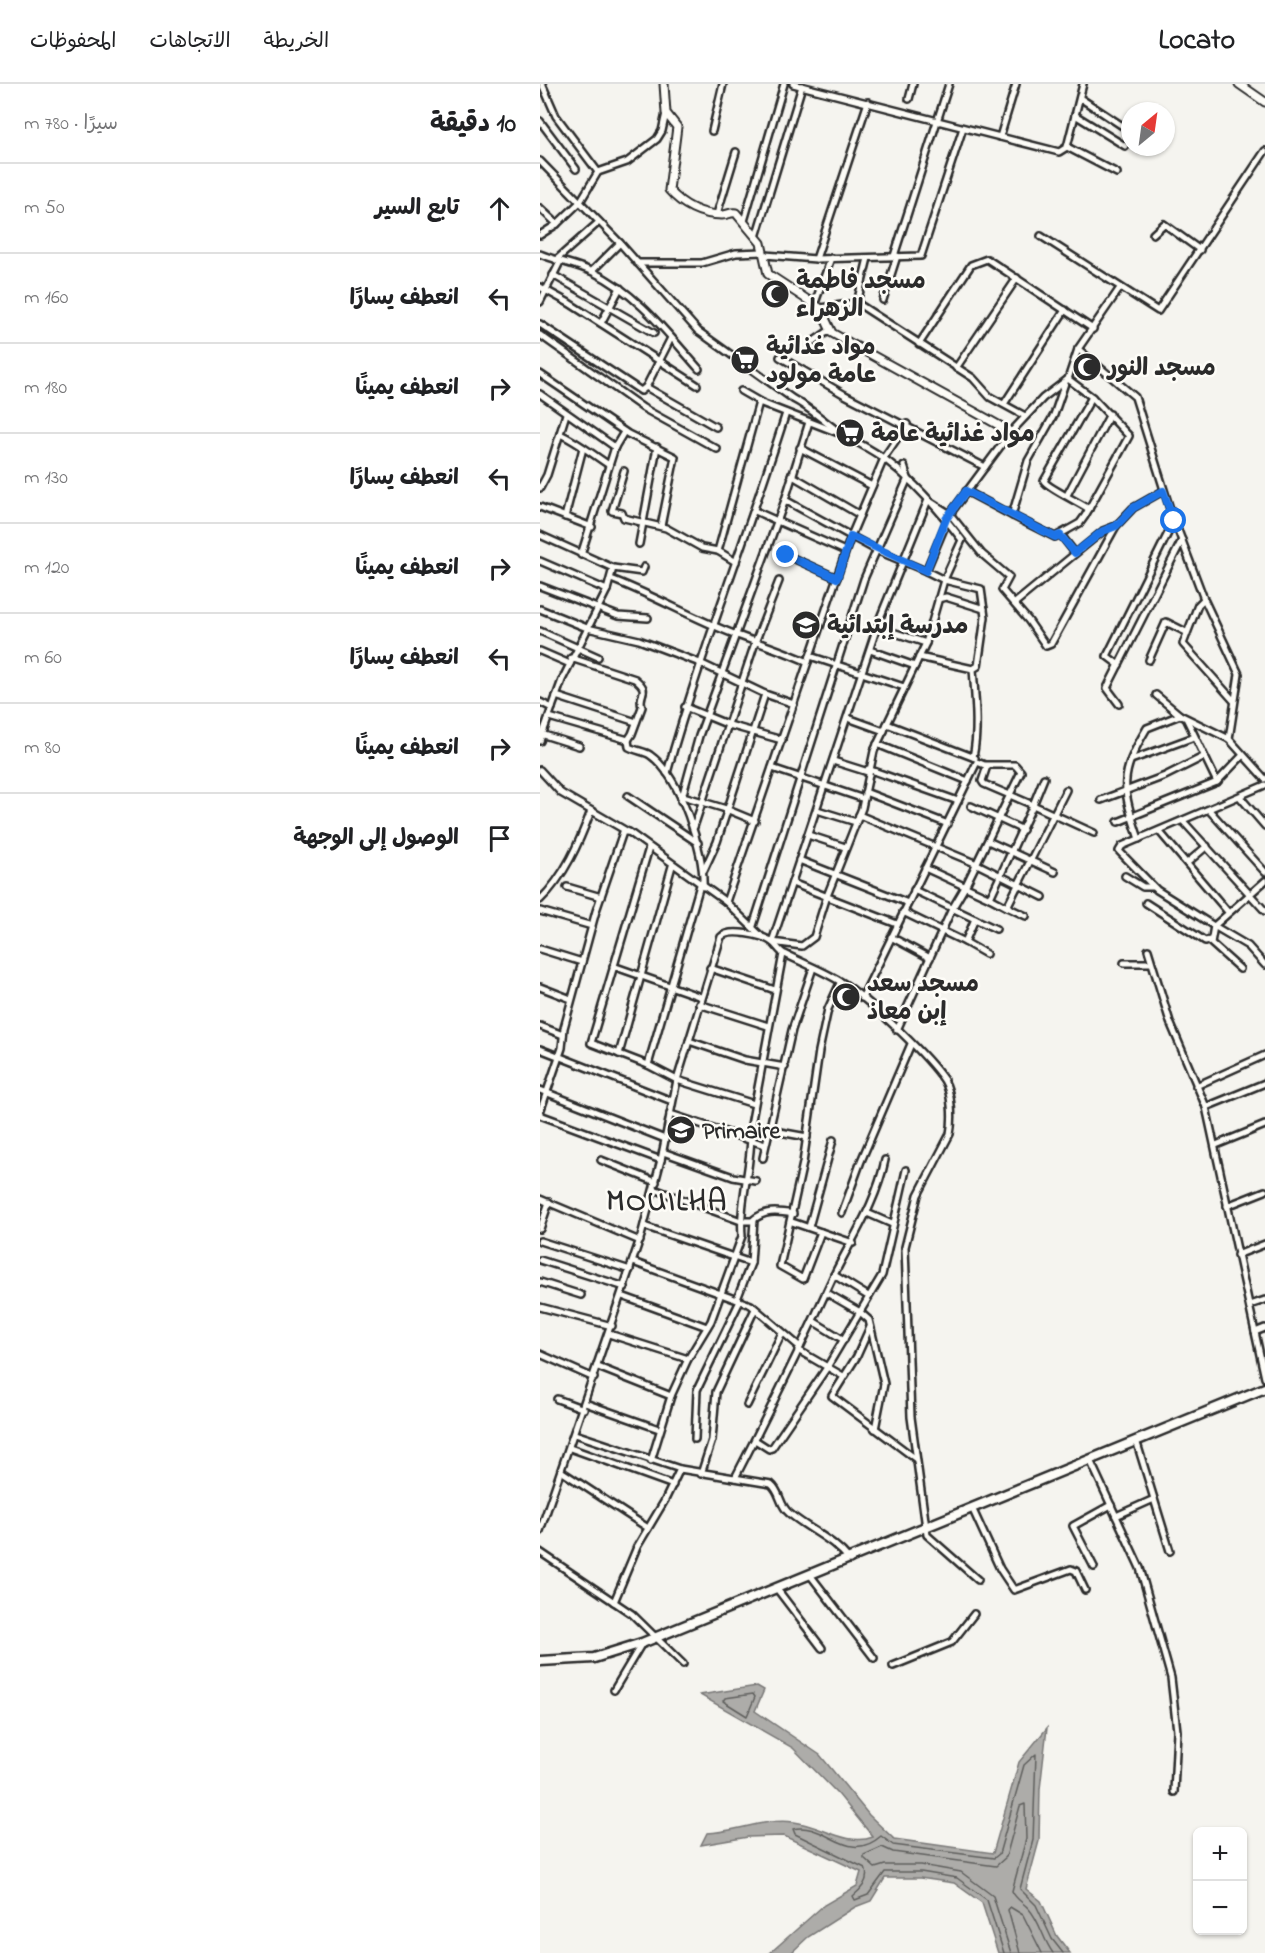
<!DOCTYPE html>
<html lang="ar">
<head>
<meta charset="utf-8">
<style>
  :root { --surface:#fff; --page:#f2f2f2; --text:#202124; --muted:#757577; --line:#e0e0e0 }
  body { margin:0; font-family:"Indie Flower","Playpen Sans Arabic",sans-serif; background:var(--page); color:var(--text); direction:rtl }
  .controls { position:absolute; right:18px; bottom:18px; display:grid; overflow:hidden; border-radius:9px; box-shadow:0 2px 4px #0004 }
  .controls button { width:54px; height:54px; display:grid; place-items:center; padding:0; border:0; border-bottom:2px solid var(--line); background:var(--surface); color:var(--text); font:30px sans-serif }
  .compass { position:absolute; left:581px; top:18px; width:54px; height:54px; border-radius:50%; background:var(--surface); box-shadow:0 2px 4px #0004; rotate:29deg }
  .stop { position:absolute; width:18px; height:18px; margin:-14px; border:4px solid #1a73e8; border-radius:50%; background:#fff }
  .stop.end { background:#1a73e8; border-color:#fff; box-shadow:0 2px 6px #0008 }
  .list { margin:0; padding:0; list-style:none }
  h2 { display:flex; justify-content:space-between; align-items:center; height:78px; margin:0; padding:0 24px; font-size:26px }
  h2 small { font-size:20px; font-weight:400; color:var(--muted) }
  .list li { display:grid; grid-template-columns:39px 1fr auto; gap:18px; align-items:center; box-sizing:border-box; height:90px; padding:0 24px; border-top:2px solid var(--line) }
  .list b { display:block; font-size:22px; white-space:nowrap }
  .list em { font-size:20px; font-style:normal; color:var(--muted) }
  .icon { flex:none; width:33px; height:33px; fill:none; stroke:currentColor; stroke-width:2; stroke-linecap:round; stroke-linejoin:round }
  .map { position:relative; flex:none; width:725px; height:1869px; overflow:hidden; direction:ltr }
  header { display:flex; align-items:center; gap:36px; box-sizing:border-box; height:84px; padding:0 30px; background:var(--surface); border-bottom:2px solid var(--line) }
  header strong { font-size:28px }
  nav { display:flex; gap:33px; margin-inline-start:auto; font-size:21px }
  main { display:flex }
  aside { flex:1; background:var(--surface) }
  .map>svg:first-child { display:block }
  .water { fill:#adaca9; stroke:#797877; stroke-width:1.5 }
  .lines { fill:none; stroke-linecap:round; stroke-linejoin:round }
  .shore { stroke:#5f5f5d; stroke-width:1.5 }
  .minor-casing { stroke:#2b2b2b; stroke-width:10 }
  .tertiary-casing { stroke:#2b2b2b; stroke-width:11 }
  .primary-casing { stroke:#2b2b2b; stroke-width:13 }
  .minor { stroke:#fdfcf7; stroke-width:5 }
  .tertiary { stroke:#fdfcf7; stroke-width:7 }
  .primary { stroke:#fdfcf7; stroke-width:8 }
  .route { stroke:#1a73e8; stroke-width:8 }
  .labels { text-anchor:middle; stroke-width:5; stroke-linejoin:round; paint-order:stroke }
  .poi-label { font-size:24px; font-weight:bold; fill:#2b2b2b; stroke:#fdfcf7; text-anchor:start }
  .district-label { font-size:30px; font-weight:bold; letter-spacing:1.5px; fill:#2b2b2b; stroke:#fdfcf7 }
</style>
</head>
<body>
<header>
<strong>Locato</strong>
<nav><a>الخريطة</a><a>الاتجاهات</a><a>المحفوظات</a></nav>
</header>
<main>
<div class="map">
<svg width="725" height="1869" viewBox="0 0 725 1869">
  <rect width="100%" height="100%" fill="#f5f4ef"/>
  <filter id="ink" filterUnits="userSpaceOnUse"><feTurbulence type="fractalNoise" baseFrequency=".0167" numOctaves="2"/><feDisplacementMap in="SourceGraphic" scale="12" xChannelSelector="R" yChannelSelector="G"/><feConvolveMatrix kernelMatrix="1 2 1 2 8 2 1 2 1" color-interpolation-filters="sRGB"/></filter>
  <g filter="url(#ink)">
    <path class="water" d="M217,1602L224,1606L215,1627L280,1671L329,1731L354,1755L453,1769L479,1678L507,1644L500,1705L499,1757L486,1805L501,1817L517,1852L530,1869H458L442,1819L414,1799L380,1794H345L331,1817L315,1823L268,1853L251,1869H230L284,1821L317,1802L321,1788L244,1752L208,1753L161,1761L167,1749C196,1748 224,1734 254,1738C280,1741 307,1763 333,1753L299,1711L253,1664L160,1611Z"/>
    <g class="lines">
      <g class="shore">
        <polygon points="213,1610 215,1613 207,1632 183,1617 185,1614"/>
        <path d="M464,1869L447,1816L417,1794L381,1788H345L328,1811L315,1816L313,1812C322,1805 330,1795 325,1784L255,1750L253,1745C286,1737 307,1782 341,1752L353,1761L454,1774L459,1770L484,1681L496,1670L493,1756L480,1805L496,1821L512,1855L523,1869"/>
        <path d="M471,1869L453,1812L421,1788L381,1781H345L335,1784L324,1774V1771L342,1763L353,1768L456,1782L466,1773L480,1722L485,1720L486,1755L472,1807C476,1816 483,1818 489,1825C500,1837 503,1856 513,1869"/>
        <polyline points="480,1869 468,1826 470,1823 483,1831 502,1869"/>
      </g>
      <g class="minor-casing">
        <g id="minor">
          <polyline points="2,0 16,32 58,88"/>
          <polyline points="253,0 519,68 527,63 543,0"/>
          <polyline points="540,14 590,47"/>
          <polyline points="369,15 373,0"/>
          <polyline points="535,31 585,62"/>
          <polyline points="0,37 36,85"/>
          <polyline points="172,47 183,0"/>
          <polyline points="460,53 476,0"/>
          <polyline points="527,63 577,89"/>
          <path d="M0,77L80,159L158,247L253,315C269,323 280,334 295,345C311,356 330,364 346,376C375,398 400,427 422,456L404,496L386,559L334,667L322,724L287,812L274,853L262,862L232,858L340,534L388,416L410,430L442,470L469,493L462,506L488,536L506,562L511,560L576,442L593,424L623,407"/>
          <polyline points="0,124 17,140"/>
          <polyline points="177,130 196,68"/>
          <polyline points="204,137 244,0"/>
          <polyline points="613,150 624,140 660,166"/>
          <polyline points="0,151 17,140 40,118 58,88 87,78 117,55 122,47 126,29"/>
          <polyline points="501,152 618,227 725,67"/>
          <polyline points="216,153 262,2"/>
          <path d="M0,170C17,177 36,180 53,188C97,209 127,249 159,285"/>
          <polyline points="225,171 276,175 381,172 423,44"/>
          <polyline points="354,172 409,0"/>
          <polyline points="276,175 328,18"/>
          <polyline points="16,176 59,138"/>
          <polyline points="97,179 162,179 196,169 223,168"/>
          <polyline points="52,187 80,159"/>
          <polyline points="13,191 114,249"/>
          <polyline points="0,203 29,219 157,301"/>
          <polyline points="343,216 357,172"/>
          <polyline points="0,218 20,178"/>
          <polyline points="275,219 291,174"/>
          <polyline points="317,219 328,174"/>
          <polyline points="280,224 317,219 433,294 450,313 485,332"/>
          <polyline points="61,239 80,204"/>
          <polyline points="0,240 101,307 106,303 131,254"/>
          <polyline points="0,251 103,324 177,365"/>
          <polyline points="274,257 290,246"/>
          <polyline points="379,260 431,181 447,175 553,245"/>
          <polyline points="538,265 595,313 630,425 664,515 699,590 689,655 725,695"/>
          <polyline points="240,273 305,311 445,383"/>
          <polyline points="416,284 477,194"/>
          <polyline points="0,290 88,350 135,373 121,442"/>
          <polyline points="525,299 514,331 488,377 473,428 473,432 515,453 540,439 545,432 589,352 552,313 528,295"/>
          <polyline points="106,303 176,343"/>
          <polyline points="201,307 220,318"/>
          <polyline points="0,310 75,363"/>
          <polyline points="464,320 525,226"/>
          <path d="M20,350C38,358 52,370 69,381"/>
          <polyline points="260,364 332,402"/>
          <polyline points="84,387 72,427 82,429 84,434 126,444 162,464 178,467 196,478"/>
          <polyline points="251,391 320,431"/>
          <polyline points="0,404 7,391 26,330"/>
          <polyline points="426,407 473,432"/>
          <polyline points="527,411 570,330"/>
          <polyline points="245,416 338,467 386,487 410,430 471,348 503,314 528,295 538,265 580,204"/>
          <polyline points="0,423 52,443"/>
          <path d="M549,425C540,419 507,403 504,397L552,313"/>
          <polyline points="215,427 305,467"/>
          <polyline points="25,433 43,364"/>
          <polyline points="0,451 73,484 67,506 22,596 0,657"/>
          <polyline points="521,451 535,469"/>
          <polyline points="99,460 117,363"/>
          <polyline points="178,467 219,318 296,348"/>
          <polyline points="41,471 75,363 84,348"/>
          <polyline points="246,471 297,494"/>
          <polyline points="0,477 67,506"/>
          <polyline points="73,484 102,488 104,483"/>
          <path d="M386,487L404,496L441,505L445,533L438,582L433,585C435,613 439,646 433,673"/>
          <path d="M71,495C113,511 152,534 194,550C219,559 244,567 268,578"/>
          <polyline points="0,502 78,532 108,534"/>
          <polyline points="398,515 406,513 444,525"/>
          <polyline points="664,515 658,521 643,560 694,617"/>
          <polyline points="475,519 563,447 576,442"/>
          <polyline points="0,525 47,544 99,556 160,579 225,610"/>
          <polyline points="337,543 386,559"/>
          <polyline points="0,547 58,573"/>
          <polyline points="330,566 375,582"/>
          <polyline points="0,567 30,580"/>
          <polyline points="270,572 364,603"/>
          <polyline points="379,573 433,585"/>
          <path d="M31,574L95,595C112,609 97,608 102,623L92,650L88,656"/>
          <polyline points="609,576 626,538 646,548"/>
          <polyline points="579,581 567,572 634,437"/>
          <polyline points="616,611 640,631 689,655"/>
          <polyline points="16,612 96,638"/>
          <polyline points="0,618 12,624"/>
          <polyline points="579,620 567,604 642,456"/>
          <polyline points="145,623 189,641 242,656"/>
          <polyline points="9,633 88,656"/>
          <polyline points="308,634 344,647"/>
          <polyline points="647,636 677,698"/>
          <polyline points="347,640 435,674"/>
          <polyline points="1,650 39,662"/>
          <path d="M88,656L89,663C96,667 104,667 110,671C140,692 165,768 163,803"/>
          <polyline points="337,660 428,697"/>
          <polyline points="591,676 654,653"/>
          <polyline points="293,677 328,688"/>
          <polyline points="232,684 324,715"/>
          <polyline points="328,685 418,717"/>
          <polyline points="0,686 21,709 88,748"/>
          <path d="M127,689C161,567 208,450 246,329"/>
          <polyline points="504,694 493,721 554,749"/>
          <polyline points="725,701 582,762 579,767 617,806 674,842 725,797"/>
          <polyline points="325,708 408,740"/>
          <polyline points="88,712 158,759"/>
          <polyline points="143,712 186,725 215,737"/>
          <polyline points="700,713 725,742"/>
          <polyline points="561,716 625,692 663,673"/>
          <polyline points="141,717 159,652 245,416 269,338"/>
          <polyline points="431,722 483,746"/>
          <polyline points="277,726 316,738"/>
          <polyline points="669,726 725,788"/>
          <polyline points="319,731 437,780 503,813"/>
          <polyline points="643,737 725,827"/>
          <polyline points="578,738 677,698 703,671"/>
          <polyline points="154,743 216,556 239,497"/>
          <polyline points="619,747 688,828"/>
          <polyline points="268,751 305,763"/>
          <path d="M599,755C582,704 578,693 607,644L640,631"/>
          <polyline points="448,757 515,788"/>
          <polyline points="109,764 51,959 108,981 137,996 214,1020"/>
          <polyline points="259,776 368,819"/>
          <polyline points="647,779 667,762"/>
          <polyline points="164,786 177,758 225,610 254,620"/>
          <polyline points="585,792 603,803 613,803"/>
          <polyline points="252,799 357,840"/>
          <polyline points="27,803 61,813"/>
          <polyline points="374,806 456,845"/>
          <polyline points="450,814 467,823 526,706"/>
          <path d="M0,816C25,792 39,759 51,727"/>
          <polyline points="186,818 311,452 345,372 367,340"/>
          <polyline points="606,819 665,857 670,856"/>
          <polyline points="467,823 486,832"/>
          <polyline points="0,827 52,842"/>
          <polyline points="363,828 425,858 435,835"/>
          <polyline points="213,842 324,495 368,394 364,382"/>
          <polyline points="351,853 390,874"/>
          <polyline points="425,858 446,870"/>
          <polyline points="0,865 42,878"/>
          <polyline points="608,866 630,938 666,1023 725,1294"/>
          <polyline points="584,879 610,879"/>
          <polyline points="73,882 161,913"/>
          <polyline points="170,884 235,906"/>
          <polyline points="700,885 671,859 674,842 708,862 725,881"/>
          <polyline points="0,903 31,915"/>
          <path d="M322,914C360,835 399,757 437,678L447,682L442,697L444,700L493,721L450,814L385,784"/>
          <polyline points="159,920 228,942"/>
          <polyline points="0,942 23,951"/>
          <polyline points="357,946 412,825 425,803 481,688 475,681 446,681"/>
          <polyline points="149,957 205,976 245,983"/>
          <polyline points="0,965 132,1017"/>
          <polyline points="79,970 132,782"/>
          <polyline points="108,981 160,801"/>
          <polyline points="656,1002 725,971"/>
          <polyline points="0,1006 125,1055"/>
          <polyline points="666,1023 725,999"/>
          <polyline points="0,1028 22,964 24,944 56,827 83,748 89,748 186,818 221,852"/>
          <polyline points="130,1030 225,1061"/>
          <polyline points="0,1031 121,1076"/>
          <polyline points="229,1046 267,1053"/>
          <polyline points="676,1061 725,1041"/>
          <polyline points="123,1068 193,1093 216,1097"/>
          <polyline points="223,1074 252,946 273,884"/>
          <polyline points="61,1076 116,1098"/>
          <path d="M114,1105L201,1137H212C224,1126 236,1127 253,1130"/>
          <polyline points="0,1115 100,1157"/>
          <polyline points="687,1122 725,1107"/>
          <polyline points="302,1129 321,1077 371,960"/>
          <polyline points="327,1129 352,1140"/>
          <polyline points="252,1138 313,1159"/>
          <polyline points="104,1142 211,1179 197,1215"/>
          <polyline points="269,1143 293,1056"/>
          <polyline points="0,1145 9,1118"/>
          <polyline points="281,1148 263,1195 240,1182 263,1079 279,967 288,925 300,899"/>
          <polyline points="0,1157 90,1186"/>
          <polyline points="697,1171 725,1160"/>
          <polyline points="0,1176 85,1203"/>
          <polyline points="93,1178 211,1221 260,1263"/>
          <polyline points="211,1179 214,1136"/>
          <polyline points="294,1191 328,1212"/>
          <polyline points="0,1198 41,1211"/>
          <polyline points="287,1209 320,1228 329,1236 344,1300 335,1345"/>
          <polyline points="82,1212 167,1243"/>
          <polyline points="710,1221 725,1216"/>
          <polyline points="0,1223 72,1242"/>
          <polyline points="273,1237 304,1256"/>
          <polyline points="330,1243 317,1272 292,1312 376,1375"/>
          <polyline points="715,1248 725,1244"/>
          <polyline points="69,1250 148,1275"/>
          <polyline points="258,1266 303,1292"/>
          <polyline points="0,1270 54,1294"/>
          <polyline points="58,1283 131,1312"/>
          <polyline points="17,1315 44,1325"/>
          <polyline points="45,1319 119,1345"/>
          <polyline points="207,1321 242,1249"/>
          <path d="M35,1350L140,1385L231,1400C241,1408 239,1421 249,1429C269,1446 292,1454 310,1476"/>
          <polyline points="155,1355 157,1306 200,1217"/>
          <polyline points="215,1356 229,1365 232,1364 286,1285 342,1191 366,1086"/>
          <polyline points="596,1356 630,1467"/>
          <polyline points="30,1364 133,1401"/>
          <polyline points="550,1376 600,1484 631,1594 637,1647 634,1708"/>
          <path d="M111,1377L131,1312L148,1275L171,1237L202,1152C199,1115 213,1079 211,1041L243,870"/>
          <polyline points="21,1387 108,1444"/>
          <polyline points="161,1390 172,1356 176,1308 215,1225"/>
          <path d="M195,1394C229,1328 262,1261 293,1193C312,1154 336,1120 345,1076"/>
          <polyline points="433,1426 460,1485 474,1506 531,1485 536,1487 545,1506"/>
          <polyline points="576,1432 614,1415"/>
          <path d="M0,1447L101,1152L121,1076L137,996L181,853C189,844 223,851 232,858C237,861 239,868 245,870C267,881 294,891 313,906C337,924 388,972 404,996C412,1009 413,1035 410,1050L378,1111L365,1163L371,1333L387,1451L438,1496"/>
          <polyline points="0,1468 92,1530 143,1580"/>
          <polyline points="554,1483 533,1442 571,1421"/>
          <polyline points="271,1492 334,1574"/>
          <polyline points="237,1505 282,1564"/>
          <polyline points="74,1518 97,1463 125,1416 140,1385"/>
          <polyline points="353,1582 412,1558 434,1530"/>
          <polyline points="74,1606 102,1559"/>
        </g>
      </g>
      <g class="tertiary-casing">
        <g id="tertiary">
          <path d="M124,0L126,29L137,43L129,106C142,121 161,131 182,131C188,131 190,128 196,129L221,159L228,190L280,224L292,249L471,348"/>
          <polyline points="699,0 725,18"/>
        </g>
      </g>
      <g class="primary-casing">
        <polyline id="primary" points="0,1577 54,1574 102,1559 725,1304"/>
      </g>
      <use href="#minor" class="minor"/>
      <use href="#tertiary" class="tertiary"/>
      <use href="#primary" class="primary"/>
    </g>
  </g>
  <g class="lines" filter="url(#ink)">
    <polyline class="route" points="246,471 297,494 311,452 386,487 406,435 426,407 515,453 520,451 535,469 563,447 576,442 593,424 623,407 634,437"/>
  </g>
  <defs>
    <g id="mosque-disc" transform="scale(1.5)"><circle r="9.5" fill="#2b2b2b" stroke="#fdfcf7"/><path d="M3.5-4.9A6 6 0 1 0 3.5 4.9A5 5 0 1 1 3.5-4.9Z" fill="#fff"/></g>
    <g id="supermarket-disc" transform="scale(1.5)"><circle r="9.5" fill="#2b2b2b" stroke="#fdfcf7"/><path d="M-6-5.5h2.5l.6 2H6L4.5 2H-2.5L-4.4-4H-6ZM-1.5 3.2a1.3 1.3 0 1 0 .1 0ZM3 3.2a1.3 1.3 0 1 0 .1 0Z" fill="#fff"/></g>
    <g id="school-disc" transform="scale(1.5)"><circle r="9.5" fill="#2b2b2b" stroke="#fdfcf7"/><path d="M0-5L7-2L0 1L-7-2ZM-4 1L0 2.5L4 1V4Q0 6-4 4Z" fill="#fff"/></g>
  </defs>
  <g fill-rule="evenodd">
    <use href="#mosque-disc" x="235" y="210"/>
    <use href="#supermarket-disc" x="205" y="276"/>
    <use href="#mosque-disc" x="547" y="283"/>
    <use href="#supermarket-disc" x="310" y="349"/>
    <use href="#school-disc" x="266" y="541"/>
    <use href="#mosque-disc" x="306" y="913"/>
    <use href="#school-disc" x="141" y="1046"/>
  </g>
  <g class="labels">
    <g class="poi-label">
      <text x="256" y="204">مسجد فاطمة<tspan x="256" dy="28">الزهراء</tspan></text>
      <text x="226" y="270">مواد غذائية<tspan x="226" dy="28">عامة مولود</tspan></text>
      <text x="568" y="291">مسجد النور</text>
      <text x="331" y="357">مواد غذائية عامة</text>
      <text x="287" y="549">مدرسة إبتدائية</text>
      <text x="327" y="907">مسجد سعد<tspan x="327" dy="28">إبن معاذ</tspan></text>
      <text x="162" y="1054">Primaire</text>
    </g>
    <g class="district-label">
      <text x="127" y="1126">MOUILHA</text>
    </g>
  </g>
</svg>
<div class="controls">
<button>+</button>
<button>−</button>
</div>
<svg class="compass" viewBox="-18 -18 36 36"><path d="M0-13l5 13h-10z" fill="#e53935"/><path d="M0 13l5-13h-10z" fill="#757577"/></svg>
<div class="stop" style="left:634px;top:437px"></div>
<div class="stop end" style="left:246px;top:471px"></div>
</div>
<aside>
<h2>10 دقيقة<small>سيرًا · 780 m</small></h2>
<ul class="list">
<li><svg class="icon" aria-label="ahead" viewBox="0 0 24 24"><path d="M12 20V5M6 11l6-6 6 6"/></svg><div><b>تابع السير</b></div><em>50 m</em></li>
<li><svg class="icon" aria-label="left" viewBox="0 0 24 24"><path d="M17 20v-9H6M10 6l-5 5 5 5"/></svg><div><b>انعطف يسارًا</b></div><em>160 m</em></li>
<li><svg class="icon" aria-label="right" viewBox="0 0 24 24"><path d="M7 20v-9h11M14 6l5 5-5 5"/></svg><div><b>انعطف يمينًا</b></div><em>180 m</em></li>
<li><svg class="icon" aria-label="left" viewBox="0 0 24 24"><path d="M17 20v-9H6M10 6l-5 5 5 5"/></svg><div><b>انعطف يسارًا</b></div><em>130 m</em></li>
<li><svg class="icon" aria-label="right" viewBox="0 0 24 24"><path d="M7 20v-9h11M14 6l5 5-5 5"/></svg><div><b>انعطف يمينًا</b></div><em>120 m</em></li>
<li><svg class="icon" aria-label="left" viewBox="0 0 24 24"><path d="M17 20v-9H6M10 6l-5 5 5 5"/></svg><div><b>انعطف يسارًا</b></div><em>60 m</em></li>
<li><svg class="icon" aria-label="right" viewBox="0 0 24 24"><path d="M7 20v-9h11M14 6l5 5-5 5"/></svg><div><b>انعطف يمينًا</b></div><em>80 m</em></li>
<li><svg class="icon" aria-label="arrive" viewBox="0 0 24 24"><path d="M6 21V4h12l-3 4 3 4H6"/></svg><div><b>الوصول إلى الوجهة</b></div></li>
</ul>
</aside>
</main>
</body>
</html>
